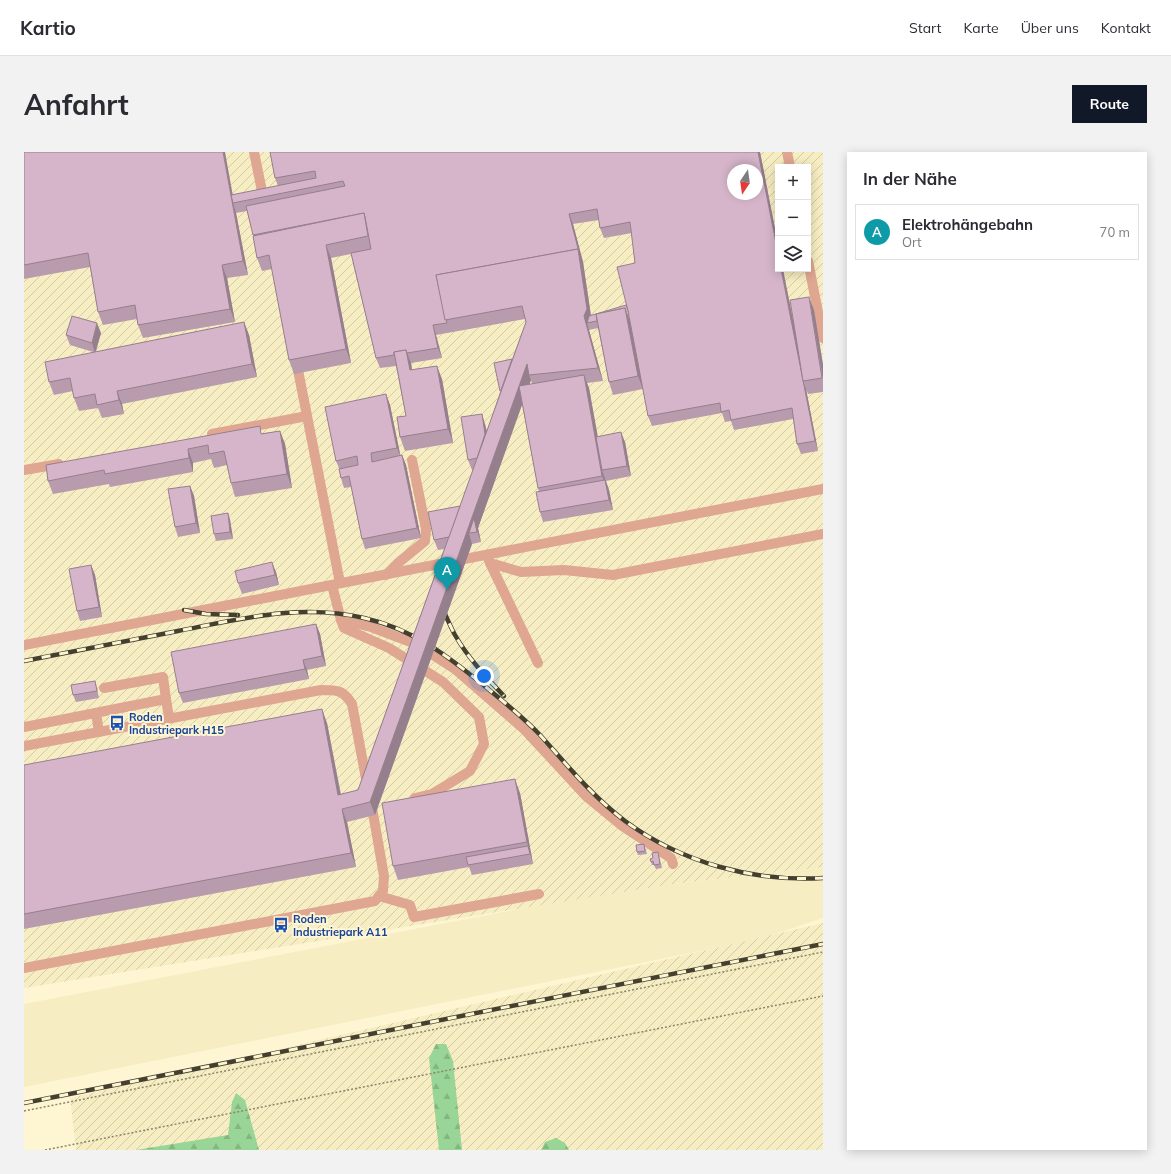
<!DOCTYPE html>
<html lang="de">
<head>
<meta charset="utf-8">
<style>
  :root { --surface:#fff; --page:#f2f2f3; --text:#2b2b33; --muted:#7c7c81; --line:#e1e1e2; --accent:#111827 }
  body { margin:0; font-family:Mulish,sans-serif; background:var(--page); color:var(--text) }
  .controls { position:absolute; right:12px; top:12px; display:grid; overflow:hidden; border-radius:0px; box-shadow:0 2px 10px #0003 }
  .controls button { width:36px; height:36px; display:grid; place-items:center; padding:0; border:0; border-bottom:1px solid var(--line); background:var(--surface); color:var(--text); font:20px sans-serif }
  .compass { position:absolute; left:703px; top:12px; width:36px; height:36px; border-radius:50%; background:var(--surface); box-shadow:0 2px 10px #0003; rotate:193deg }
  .you { position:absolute; left:460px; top:524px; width:14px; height:14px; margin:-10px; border:3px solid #fff; border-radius:50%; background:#1a73e8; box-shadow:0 0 0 6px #1a73e833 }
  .badge { display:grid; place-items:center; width:26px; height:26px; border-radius:50%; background:var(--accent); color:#fff; font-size:13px; font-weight:700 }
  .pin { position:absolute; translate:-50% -33px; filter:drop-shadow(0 1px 2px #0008) }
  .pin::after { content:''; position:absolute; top:21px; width:14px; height:12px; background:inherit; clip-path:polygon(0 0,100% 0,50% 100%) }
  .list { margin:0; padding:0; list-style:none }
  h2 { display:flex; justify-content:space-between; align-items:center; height:52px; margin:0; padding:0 16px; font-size:17px }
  h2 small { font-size:13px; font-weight:400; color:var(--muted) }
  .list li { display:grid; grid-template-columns:26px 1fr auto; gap:12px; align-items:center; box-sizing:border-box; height:56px; margin:0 8px 8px; padding:0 8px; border:1px solid var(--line); border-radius:0px }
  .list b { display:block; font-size:15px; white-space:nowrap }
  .list p { margin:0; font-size:13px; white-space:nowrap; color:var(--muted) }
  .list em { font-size:13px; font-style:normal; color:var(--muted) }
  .icon { flex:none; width:22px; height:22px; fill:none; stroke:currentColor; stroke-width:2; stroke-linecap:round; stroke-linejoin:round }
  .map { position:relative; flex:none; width:799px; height:998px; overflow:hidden; border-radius:0px }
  header { display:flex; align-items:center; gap:24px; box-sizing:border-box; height:56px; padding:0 20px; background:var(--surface); border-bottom:1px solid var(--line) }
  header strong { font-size:19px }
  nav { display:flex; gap:22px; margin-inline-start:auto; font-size:14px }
  .intro { display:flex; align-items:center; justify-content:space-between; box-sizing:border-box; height:96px; padding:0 24px }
  h1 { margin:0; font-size:28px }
  .button { padding:10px 18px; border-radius:0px; background:var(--accent); color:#fff; font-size:14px; font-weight:700 }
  main { display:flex; gap:24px; padding:0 24px }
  aside { flex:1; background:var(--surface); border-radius:0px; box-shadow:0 2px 10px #0003 }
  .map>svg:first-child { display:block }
  .built { fill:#f7edc2 }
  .industrial { fill:url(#industrial-furrows); fill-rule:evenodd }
  .forest { fill:url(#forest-firs) }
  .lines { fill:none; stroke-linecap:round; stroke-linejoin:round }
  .path { stroke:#8b856e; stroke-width:1.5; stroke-dasharray:2 2; stroke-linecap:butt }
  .minor { stroke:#dfa692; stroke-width:10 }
  .rail-casing { stroke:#444030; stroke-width:4.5 }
  .rail { stroke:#fef5d2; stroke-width:3; stroke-dasharray:9; stroke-linecap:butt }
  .wall { fill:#b89cae; fill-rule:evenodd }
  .shaded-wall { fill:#967f8d }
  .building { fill:#d6b5ca; stroke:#967f8d; fill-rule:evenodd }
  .labels { text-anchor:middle; stroke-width:4; stroke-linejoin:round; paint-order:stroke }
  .transit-label { font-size:11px; font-weight:bold; fill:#164399; stroke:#fef5d2; text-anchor:start }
</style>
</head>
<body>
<header>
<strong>Kartio</strong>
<nav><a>Start</a><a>Karte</a><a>Über uns</a><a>Kontakt</a></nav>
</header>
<div class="intro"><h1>Anfahrt</h1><a class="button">Route</a></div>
<main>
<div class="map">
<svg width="799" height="998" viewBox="0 0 799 998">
  <defs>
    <pattern id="industrial-furrows" width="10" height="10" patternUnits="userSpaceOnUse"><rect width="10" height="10" fill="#f7edc2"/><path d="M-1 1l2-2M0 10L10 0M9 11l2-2" fill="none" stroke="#d3cba6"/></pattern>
    <pattern id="forest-firs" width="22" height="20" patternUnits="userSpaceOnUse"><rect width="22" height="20" fill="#99d597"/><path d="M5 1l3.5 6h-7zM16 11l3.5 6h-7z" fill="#84b681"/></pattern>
  </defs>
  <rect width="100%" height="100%" fill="#fef5d2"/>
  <polygon class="built" points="799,715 799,766 736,787 0,935 0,852 583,740"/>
  <g class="industrial">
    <path d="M0,0H799V715L649,732L0,836ZM754,15H784V117H754ZM709,18H733V42H709Z"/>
    <polygon points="799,771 799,998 52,998 46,946"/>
  </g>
  <g class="forest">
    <polygon points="412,892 422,892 429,909 438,998 415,998 405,906"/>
    <polygon points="212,941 221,948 235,998 112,998 204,983 208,950"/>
    <polygon points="532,986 541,991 545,998 517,998 521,990"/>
  </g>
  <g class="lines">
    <g class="path">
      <polyline points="0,959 799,800"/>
      <polyline points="21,998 799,844"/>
    </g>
    <g class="minor">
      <polyline points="230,0 240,49"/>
      <polyline points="763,0 766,15"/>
      <polyline points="784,109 799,186"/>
      <polyline points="272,208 316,431"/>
      <polyline points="188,282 283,264"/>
      <polyline points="0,318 35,312"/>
      <polyline points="463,403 466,411 497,420 540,418 589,423 799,382"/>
      <polyline points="466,411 514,511"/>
      <polyline points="362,423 374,411 401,389 402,377 388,308"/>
      <polyline points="308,433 317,468 320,476 365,496 419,530 455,565 460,592 446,619 408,642 391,646"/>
      <polyline points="317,468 347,475 392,492 431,517 501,578 563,645 597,673 647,706 649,712"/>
      <polyline points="0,493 799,337"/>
      <polyline points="80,536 139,525 142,547"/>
      <polyline points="72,561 75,580"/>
      <polyline points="0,575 142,547 145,566"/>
      <path d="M0,594L297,538C314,538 319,538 328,552L343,632"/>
      <polyline points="355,744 386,753 390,765 515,742"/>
      <polyline points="0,816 351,749 359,739 360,724 347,650"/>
    </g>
    <g class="rail-casing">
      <g id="rail">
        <path d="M418,455C422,464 426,474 431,483C444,506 462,525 480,544"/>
        <polyline points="160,458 182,462 214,463"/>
        <path d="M0,509C51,499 102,489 154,479C216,467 277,451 340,466C389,477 424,504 463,536C481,551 500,566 516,583C543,613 569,645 601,669C658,711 729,730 799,726"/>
        <polyline points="0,951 799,792"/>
      </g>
    </g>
    <use href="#rail" class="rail"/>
  </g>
  <g class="wall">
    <path d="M0,0L209,43L254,34L251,26L246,0H736L754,92V117L772,182L790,158L799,213V240L784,242L782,237L794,299L777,302L773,292L769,267L710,278L707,269L701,270L698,261L628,274L624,264L619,237L589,243L585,230L574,176L565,178L579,229L563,231L565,236L573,284L601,290L607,324L582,329L585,338L589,358L519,370L516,360L515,340L514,336L498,251L454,376L457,390L448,392L351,663L323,670L332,715L0,777V613L303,571L317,642L334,638L420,397L414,398L410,388L436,354L449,318H448L444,308L461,272L463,279L476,240V239L488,207L502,170L501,167L412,183L418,206L387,211L388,218L418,227L429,291L381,299L376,285L382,264L372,214L356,216L352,206L327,102L307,106L327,211L270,222L265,208L248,117L238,119L233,106L229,83L223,59L212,61L224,123L203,126L211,170L119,186L114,173L113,167L79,173L74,160L66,115L0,127ZM575,68L576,76L580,86L608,81L611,111L602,153L567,164L559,110L549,72ZM507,228L508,232L505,233Z"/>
    <polygon points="220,170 225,183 233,225 98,252 100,262 78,266 74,256 55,259 50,246 49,239 30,243 25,230 69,200 46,193 42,183 77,181 72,200"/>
    <polygon points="362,242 366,253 376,304 378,303 382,313 397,386 341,397 338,387 327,335 320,336 317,326 315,316 312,309"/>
    <polygon points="256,279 261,292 268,336 211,345 207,331 203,313 190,316 187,307 169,311 169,320 86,335 85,332 29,342 24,329 22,313"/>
    <polygon points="166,334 170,344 176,381 154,385 151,375"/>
    <polygon points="204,361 206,368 209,387 192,389 190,382"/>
    <polygon points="67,413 71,423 78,465 56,469 53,459"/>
    <polygon points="252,420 255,433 218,442 214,431"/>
    <polygon points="292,472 296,482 302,514 283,518 285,527 159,551 155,541"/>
    <polygon points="71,529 73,536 75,546 52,550 49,543"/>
    <polygon points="496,641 509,712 448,723 445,715 374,728 369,714"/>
    <polygon points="620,692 623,702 614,703 613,700"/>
    <polygon points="634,700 638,716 632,717 630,713 628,713 627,710 629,706"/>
  </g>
  <g class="shaded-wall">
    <polygon points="199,0 201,0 210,50 209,51 212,61 224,123 219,109"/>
    <polygon points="734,0 736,0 754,92 754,101"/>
    <polygon points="545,62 549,72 559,110 568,171 568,170 563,171 565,178 579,229 574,216 560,164"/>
    <polygon points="302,93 307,106 327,211 322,197"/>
    <polygon points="198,113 203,126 211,170 206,157"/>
    <polygon points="757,117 759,117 781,228 779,229 782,237 794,299 791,289"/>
    <polygon points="785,145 790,158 799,213 799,227"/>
    <polygon points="601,156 606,170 619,237 614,224"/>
    <polygon points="220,170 225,183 233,225 228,212"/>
    <polygon points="73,171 77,181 71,201 68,191"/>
    <polygon points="409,173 412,183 418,206 414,196"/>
    <polygon points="382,198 387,211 390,232 386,218"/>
    <polygon points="503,212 505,223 507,228 454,376 457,390 453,379 445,381 448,392 351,663 346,650"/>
    <polygon points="413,214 418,227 429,291 424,277"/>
    <polygon points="560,223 565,236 580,318 578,318 585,338 589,358 585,348 583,337 578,324"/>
    <polygon points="93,239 98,252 100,262 95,248"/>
    <polygon points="362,242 366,253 377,306 373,296"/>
    <polygon points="458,262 461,272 466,297 459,316"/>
    <polygon points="256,279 261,292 268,336 263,322"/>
    <polygon points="597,280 601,290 607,324 603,314"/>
    <polygon points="164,297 169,311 169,320 165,306"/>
    <polygon points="378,303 382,313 397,386 393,376"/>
    <polygon points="166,334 170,344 176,381 172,371"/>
    <polygon points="204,361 206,368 209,387 206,380"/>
    <polygon points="248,410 252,420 255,433 251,423"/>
    <polygon points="67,413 71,423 78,465 75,455"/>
    <polygon points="292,472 296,482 302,514 298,504"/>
    <polygon points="279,508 283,518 285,527 281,517"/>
    <polygon points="298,557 303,571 319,656 314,643"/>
    <polygon points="491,627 496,641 509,712 506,702 503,690"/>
    <polygon points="318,657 323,670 332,715 327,701"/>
  </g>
  <g class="building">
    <polygon points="0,0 199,0 219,109 198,113 206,157 114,173 111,153 74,160 64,101 0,113"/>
    <path d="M246,0H734L754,101V117H757L791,289L773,292L768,256L707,268L705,258L697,260L696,251L624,264L604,159L593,115L611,111L606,70L576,76L573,57L545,62L555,100L554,97L412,123L423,171L409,173L414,196L383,201L382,198L370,200V203L352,206L327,101L347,97L341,65L340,61L229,83L222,54L321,34L319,29L209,51L207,43L292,26L291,19L251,26ZM709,18H733V42H709Z"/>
    <polygon points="340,61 344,84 302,93 322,197 265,208 245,103 233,106 229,84"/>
    <polygon points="554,97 563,157 560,164 574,216 505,223 503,212 346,650 318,657 327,701 0,762 0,613 298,557 314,643 334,638 502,170 498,154 421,168 412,123"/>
    <polygon points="785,145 798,226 779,229 766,148"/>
    <polygon points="602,153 605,162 603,163 601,156 572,162"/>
    <polygon points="601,156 614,224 585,230 572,162"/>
    <polygon points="572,162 573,169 563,171 565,164"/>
    <polygon points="48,164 73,171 68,191 42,183"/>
    <polygon points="220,170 228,212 93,239 95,248 73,253 71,242 50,246 46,226 25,230 21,210"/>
    <polygon points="382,198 386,218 413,214 424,277 376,285 373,265 382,264 370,200"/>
    <polygon points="488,207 477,238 476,239 470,211"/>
    <polygon points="560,223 578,324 514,336 495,234"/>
    <polygon points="362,242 373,296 347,301 348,310 378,303 393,376 338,387 325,324 317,326 315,317 334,313 333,304 312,309 301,255"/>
    <polygon points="458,262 461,282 453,306 444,308 437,265"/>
    <polygon points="236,274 237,282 256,279 263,322 207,331 200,299 185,302 184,293 164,297 165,306 81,322 80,318 24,329 22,313"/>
    <polygon points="597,280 603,314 578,318 572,285"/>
    <polygon points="581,328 585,348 516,360 512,340"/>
    <polygon points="166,334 172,371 151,375 144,337"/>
    <polygon points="436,354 425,385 410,388 404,360"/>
    <polygon points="204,361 206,380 190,382 187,364"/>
    <polygon points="450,366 453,380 445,381"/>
    <polygon points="248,410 251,423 214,431 211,419"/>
    <polygon points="67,413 75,455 53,459 45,417"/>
    <polygon points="292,472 298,504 279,508 281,517 155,541 147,500"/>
    <polygon points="71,529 73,539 49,543 47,533"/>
    <polygon points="491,627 503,690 369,714 358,651"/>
    <polygon points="620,692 621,699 613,700 612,693"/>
    <polygon points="504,694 506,702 444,713 442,705"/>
    <polygon points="634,700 636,712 630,713 629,709 627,710 626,707 629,706 628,701"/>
  </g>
  <defs>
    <g id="bus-bare" transform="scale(1.2)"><path d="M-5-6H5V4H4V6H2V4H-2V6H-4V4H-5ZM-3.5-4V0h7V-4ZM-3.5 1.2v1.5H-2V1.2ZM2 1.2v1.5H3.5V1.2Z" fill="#1a4fb4" stroke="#fef5d2" stroke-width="2.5" paint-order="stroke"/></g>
  </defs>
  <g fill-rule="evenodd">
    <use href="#bus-bare" x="93" y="571"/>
    <use href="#bus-bare" x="257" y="773"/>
  </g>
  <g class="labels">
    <g class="transit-label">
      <text x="105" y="569">Roden<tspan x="105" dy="13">Industriepark H15</tspan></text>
      <text x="269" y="771">Roden<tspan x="269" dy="13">Industriepark A11</tspan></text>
    </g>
  </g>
</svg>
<div class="controls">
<button>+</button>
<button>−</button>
<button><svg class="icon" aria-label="layers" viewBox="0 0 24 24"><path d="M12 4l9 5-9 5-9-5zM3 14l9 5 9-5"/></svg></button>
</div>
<svg class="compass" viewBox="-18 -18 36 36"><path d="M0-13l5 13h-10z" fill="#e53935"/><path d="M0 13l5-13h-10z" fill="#7c7c81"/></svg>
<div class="you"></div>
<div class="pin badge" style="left:423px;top:438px;background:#0f9aa8">A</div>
</div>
<aside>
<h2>In der Nähe<small></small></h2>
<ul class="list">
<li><span class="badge" style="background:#0f9aa8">A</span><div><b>Elektrohängebahn</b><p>Ort</p></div><em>70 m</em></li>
</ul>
</aside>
</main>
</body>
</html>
